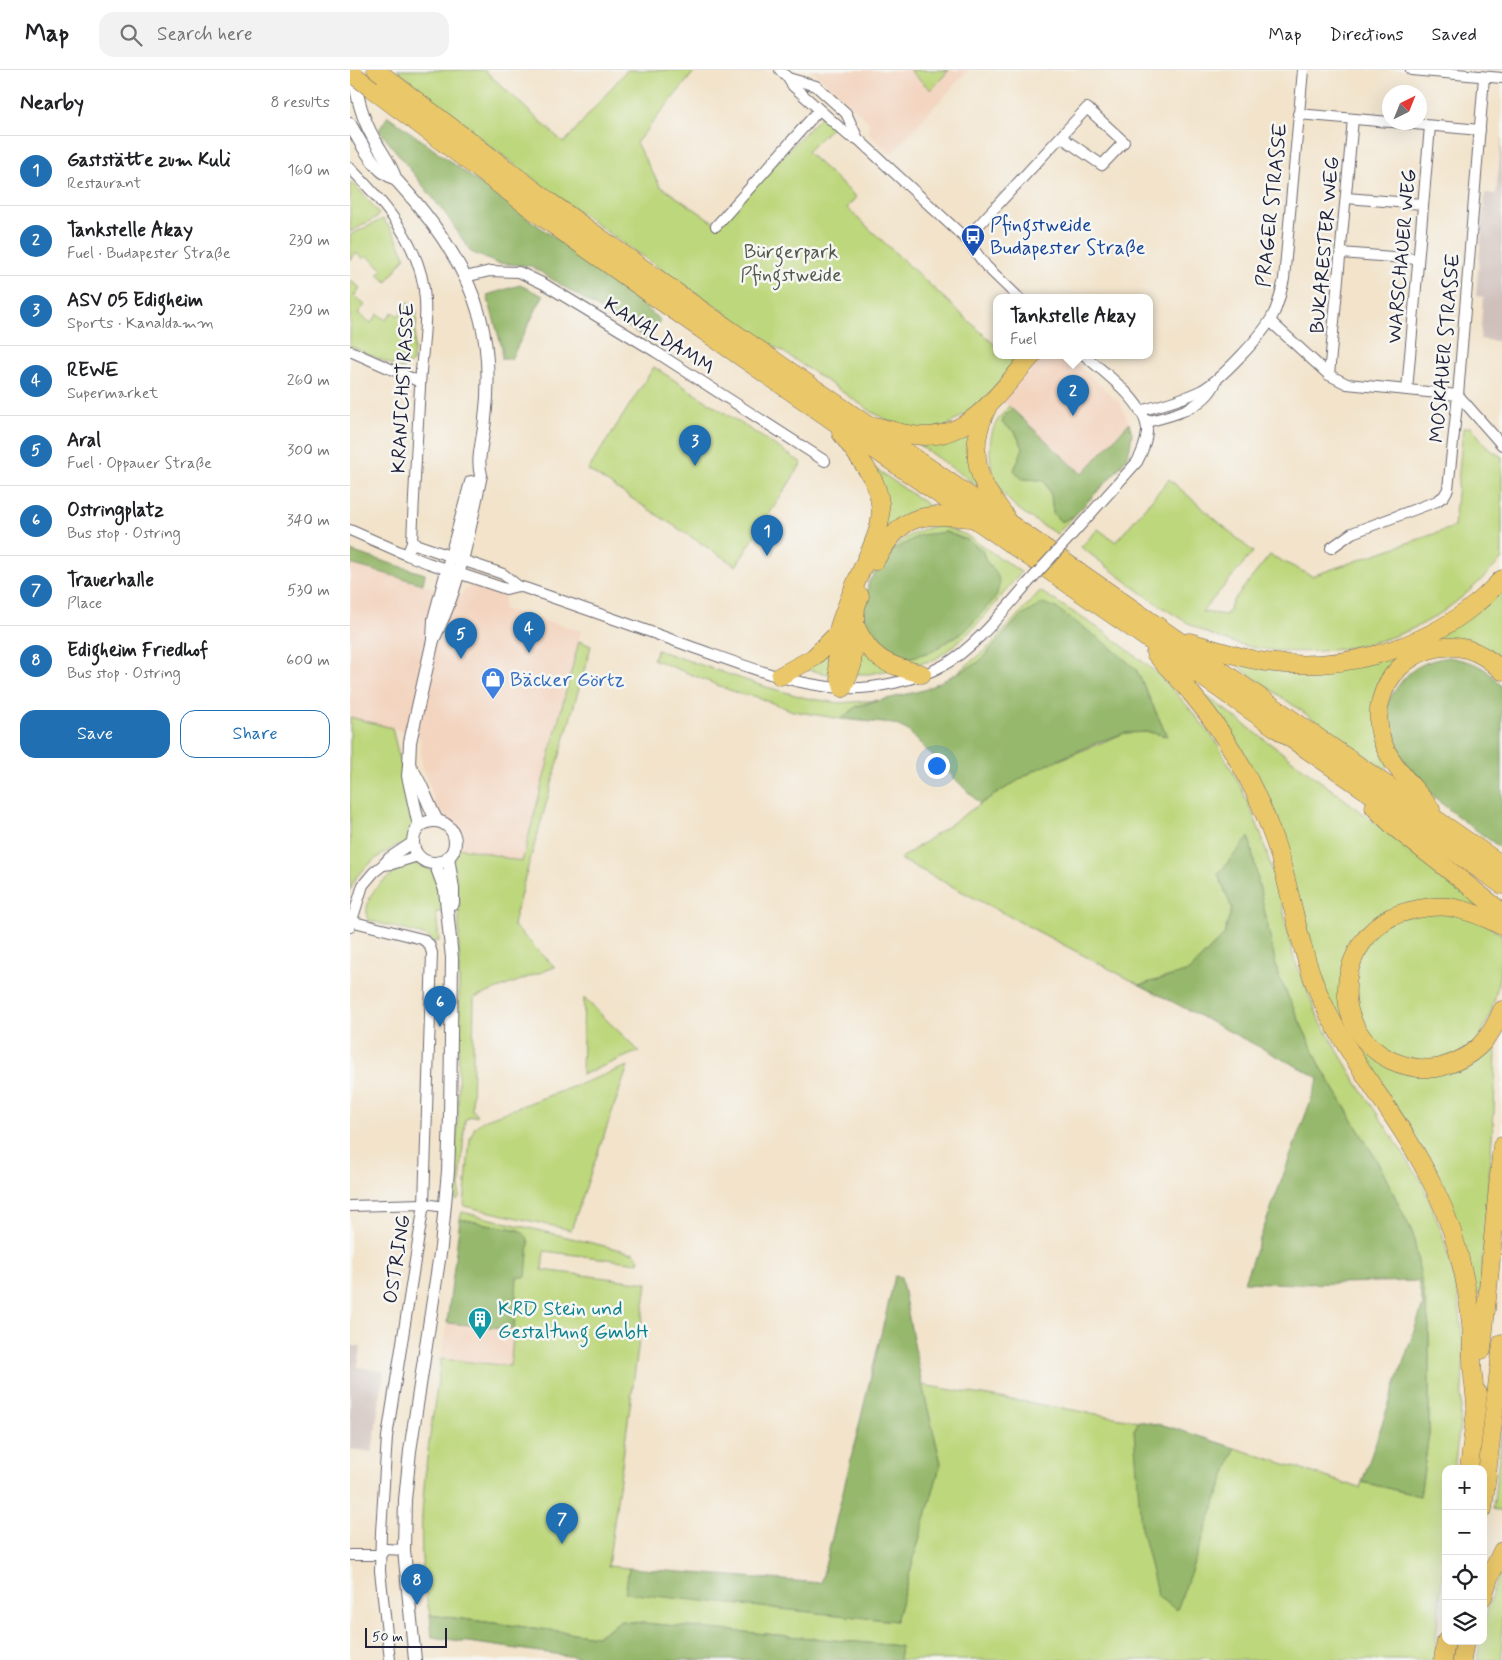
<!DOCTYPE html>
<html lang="en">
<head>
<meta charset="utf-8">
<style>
  :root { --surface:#fff; --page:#f2f2f2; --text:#202124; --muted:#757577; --line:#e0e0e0; --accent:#1f6fb2 }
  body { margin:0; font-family:Mynerve,sans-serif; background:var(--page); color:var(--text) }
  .controls { position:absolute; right:15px; bottom:15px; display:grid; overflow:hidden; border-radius:10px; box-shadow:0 5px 20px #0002 }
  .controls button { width:45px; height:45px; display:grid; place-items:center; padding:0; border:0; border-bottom:1px solid var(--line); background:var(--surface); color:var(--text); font:25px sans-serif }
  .compass { position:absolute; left:1032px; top:15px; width:45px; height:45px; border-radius:50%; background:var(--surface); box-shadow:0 5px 20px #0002; rotate:43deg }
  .scale { position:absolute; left:15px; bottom:12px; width:82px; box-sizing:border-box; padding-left:5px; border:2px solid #22223b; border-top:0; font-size:14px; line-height:18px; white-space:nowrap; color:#22223b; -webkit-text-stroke:4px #f6f6f2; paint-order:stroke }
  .you { position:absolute; left:586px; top:695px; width:18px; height:18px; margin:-12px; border:4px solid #fff; border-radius:50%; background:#1a73e8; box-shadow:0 0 0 8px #1a73e833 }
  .badge { display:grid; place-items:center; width:32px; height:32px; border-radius:50%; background:var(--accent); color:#fff; font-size:16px; font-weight:700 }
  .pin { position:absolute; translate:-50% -41px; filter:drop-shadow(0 1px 2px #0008) }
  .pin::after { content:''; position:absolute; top:26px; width:18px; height:15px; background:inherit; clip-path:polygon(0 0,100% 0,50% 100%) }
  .popup { position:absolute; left:643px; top:224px; width:160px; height:65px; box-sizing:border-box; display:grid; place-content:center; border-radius:10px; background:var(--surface); filter:drop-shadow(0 1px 4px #0005); font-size:16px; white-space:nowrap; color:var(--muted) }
  .popup b { font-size:19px; color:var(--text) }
  .popup::after { content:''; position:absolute; left:50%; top:100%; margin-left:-10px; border:10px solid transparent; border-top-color:var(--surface) }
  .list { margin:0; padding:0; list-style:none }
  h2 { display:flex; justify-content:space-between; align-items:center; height:65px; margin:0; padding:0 20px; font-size:21px }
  h2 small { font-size:16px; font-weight:400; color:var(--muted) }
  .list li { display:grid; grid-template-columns:32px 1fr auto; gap:15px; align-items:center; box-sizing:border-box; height:70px; padding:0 20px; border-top:1px solid var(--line) }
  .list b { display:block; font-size:19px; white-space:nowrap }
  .list p { margin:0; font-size:16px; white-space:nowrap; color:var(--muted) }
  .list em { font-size:16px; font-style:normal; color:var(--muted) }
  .actions { display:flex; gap:10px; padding:15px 20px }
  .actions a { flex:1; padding:11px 0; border:1px solid var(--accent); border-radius:15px; text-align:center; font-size:18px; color:var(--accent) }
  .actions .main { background:var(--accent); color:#fff }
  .icon { flex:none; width:28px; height:28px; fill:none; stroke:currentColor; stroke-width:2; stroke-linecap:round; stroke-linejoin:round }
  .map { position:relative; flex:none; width:1152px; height:1590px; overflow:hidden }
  header { display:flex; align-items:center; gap:30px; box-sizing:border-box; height:70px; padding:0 25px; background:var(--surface); border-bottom:1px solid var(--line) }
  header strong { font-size:24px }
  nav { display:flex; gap:28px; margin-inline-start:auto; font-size:18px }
  .search { width:350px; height:45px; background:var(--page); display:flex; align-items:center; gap:12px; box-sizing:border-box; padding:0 18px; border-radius:15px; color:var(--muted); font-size:19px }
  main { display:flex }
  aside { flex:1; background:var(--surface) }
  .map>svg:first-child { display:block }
  .built { fill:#f3d4bf }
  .industrial { fill:#cfc0bb }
  .green { fill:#bdd77c; stroke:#707c5c }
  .forest { fill:#96b86c; stroke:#5c6d54 }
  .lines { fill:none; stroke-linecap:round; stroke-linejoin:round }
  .minor-casing { stroke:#6b666d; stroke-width:12 }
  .tertiary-casing { stroke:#6b666d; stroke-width:14 }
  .trunk-casing { stroke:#6b666d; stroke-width:19 }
  .minor { stroke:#fff; stroke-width:10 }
  .tertiary { stroke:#fff; stroke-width:12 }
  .trunk { stroke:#eac769; stroke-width:18 }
  .minor-bridge-casing { stroke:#6b666d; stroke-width:12; stroke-linecap:butt }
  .trunk-bridge-casing { stroke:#6b666d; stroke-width:19; stroke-linecap:butt }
  .minor-bridge { stroke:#fff; stroke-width:10 }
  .trunk-bridge { stroke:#eac769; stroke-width:18 }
  .labels { text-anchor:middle; stroke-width:5; stroke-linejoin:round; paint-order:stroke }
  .street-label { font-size:20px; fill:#22223b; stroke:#f6f6f2 }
  .transit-label { font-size:20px; fill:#164399; stroke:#f6f6f2; text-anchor:start }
  .park-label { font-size:20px; fill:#50584e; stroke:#f6f6f2 }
  .shop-label { font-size:20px; fill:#366cbe; stroke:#f6f6f2; text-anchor:start }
  .culture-label { font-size:20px; fill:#0d838f; stroke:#f6f6f2; text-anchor:start }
</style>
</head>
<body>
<header>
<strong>Map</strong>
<div class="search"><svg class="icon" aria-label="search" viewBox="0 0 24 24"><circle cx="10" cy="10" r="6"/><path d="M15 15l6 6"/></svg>Search here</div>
<nav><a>Map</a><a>Directions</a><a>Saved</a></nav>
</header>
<main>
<aside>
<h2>Nearby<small>8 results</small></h2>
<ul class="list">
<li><span class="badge">1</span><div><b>Gaststätte zum Kuli</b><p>Restaurant</p></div><em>160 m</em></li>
<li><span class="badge">2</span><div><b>Tankstelle Akay</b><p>Fuel · Budapester Straße</p></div><em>230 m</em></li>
<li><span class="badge">3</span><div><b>ASV 05 Edigheim</b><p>Sports · Kanaldamm</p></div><em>230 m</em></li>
<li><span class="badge">4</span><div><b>REWE</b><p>Supermarket</p></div><em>260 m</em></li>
<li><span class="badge">5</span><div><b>Aral</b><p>Fuel · Oppauer Straße</p></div><em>300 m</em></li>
<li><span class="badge">6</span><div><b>Ostringplatz</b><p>Bus stop · Ostring</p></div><em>340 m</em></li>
<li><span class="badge">7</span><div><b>Trauerhalle</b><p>Place</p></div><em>530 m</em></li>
<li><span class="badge">8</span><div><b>Edigheim Friedhof</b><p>Bus stop · Ostring</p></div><em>600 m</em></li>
</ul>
<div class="actions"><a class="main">Save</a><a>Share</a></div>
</aside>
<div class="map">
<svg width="1152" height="1590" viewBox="0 0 1152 1590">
  <rect width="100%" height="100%" fill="#f6f6f2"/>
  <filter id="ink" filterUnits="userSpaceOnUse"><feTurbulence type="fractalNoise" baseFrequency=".02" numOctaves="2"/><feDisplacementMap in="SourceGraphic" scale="10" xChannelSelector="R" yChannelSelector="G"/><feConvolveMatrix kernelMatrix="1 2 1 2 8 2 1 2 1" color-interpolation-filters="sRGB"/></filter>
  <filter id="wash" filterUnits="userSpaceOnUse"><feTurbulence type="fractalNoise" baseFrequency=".0096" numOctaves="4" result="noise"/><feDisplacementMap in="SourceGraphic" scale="20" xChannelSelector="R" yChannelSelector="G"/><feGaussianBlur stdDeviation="1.12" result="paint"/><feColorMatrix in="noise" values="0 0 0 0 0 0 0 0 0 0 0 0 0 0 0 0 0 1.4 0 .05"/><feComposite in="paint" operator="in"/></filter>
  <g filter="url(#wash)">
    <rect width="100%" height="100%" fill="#f2e3ca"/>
    <g class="built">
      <polygon points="462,0 618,0 541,84 519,64 518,51"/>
      <polygon points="701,286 714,286 722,290 771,334 779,353 733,404 653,331 688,291"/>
      <polygon points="0,495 111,525 116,519 123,515 155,527 153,539 231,561 172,793 128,781 109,778 108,762 100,753 89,745 72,694 70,666 0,647"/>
      <polygon points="97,1253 164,1259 160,1297 91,1289"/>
    </g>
    <g class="industrial">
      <polygon points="1152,66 1152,272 1130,269 1133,227 1126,226 1135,123 1146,124"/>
      <polygon points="0,1275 11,1277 8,1297 34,1301 22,1382 0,1379"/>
    </g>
    <g class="green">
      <path d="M47,0H134L214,73L277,0H342L344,2L286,73L310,116L362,151L366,156L472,45L483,56L457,82L506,127L497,138L647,277V285H655L665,294L633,332L589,361L549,357L522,342C361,232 195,128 47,0Z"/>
      <polygon points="559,0 599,0 581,20"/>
      <polygon points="0,113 2,113 6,116 29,143 27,147 0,162"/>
      <polygon points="33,149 45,165 55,187 37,212 28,205 33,199 17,186 14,189 6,183 0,190 0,165"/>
      <polygon points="0,210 10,218 4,226 15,235 8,243 21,253 28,244 36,250 43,242 48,246 58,233 67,241 63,292 52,299 0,276"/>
      <polygon points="304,297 452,393 386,496 238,400"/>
      <path d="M659,336L662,339L654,346L665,362L673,378V409L694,410L701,425L703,443L711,452L724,446L707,464C674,444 641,427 640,385C640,360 643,355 659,336Z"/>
      <polygon points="625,357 628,416 566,373"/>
      <path d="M1121,357L1139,379L1152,387V489C1131,511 1109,532 1083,548C1019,586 920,594 853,561C809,539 770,506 731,477L748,459L766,472L819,409L903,482L852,542L876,545L883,531L920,485L962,506L1104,457L1113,358Z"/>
      <polygon points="523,397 581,437 561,444 534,466"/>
      <path d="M589,455L616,465L671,502C646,532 621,567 587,588C577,594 561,595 549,592C535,587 526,576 517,565L532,570L555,589L583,581L593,574L615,561L646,502L636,491L632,480L617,470L596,462L540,482C554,466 568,460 589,455Z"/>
      <polygon points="1152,516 1152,589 1129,575 1077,575"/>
      <path d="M690,521L756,563L807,603L835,633L866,671L891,717L910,761L933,837L944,889L969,949L1005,1010L1072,1112L1092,1162L1108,1223L1114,1282L1110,1354L1104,1399H1096V1469L1084,1590H869L853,1588L849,1590H549L550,1576L271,1551L247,1566L80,1545C60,1466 80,1370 91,1289L160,1296L164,1259L169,1160L110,1149L112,1142L284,1183L289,1188L288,1193L194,1181L192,1200L297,1213L258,1496L279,1498L276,1522L546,1551L591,1393L572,1315L789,1351L784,1360L827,1539L885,1378L1010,1418L1012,1412L1070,1426L1079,1364V1255L1063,1164L1030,1096L971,997L928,905L899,768L868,804L882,838L874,865L839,901L790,915L550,789L630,734L685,700L775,663L799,662L817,666L786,599L670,547L629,592L603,606L639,577Z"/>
      <polygon points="229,571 241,576 173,815 163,855 205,897 124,928 122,1040 126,1043 127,1046 121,1046 115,1050 109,1128 107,1131 103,1126 108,1045 109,925 109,832 103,792 109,778 128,781 172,792"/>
      <polygon points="508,574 539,600 519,604 504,604"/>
      <polygon points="1063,579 1030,610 1038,696 1036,700 890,598 892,592 942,603 966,602"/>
      <polygon points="307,580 413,616 456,628 489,633 528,630 507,636 491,649 443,641 404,626 389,624 303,589"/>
      <polygon points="477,582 483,605 453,599"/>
      <path d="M858,627L1133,833L1141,858L1152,865C1152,899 1146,944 1126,972L1146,980L1144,1042L1130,1224H1125L1115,1184L987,949L967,901L925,748L855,629Z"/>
      <polygon points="0,647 42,658 65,753 59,770 53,776 45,776 24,790 7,806 0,820"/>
      <path d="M66,793L86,802L94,842H86L89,871L84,872L77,866L18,850C10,821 43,801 66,793Z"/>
      <polygon points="234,928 289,981 232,1005"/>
      <polygon points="278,996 221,1160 114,1136 120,1068 125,1057 134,1050"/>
      <polygon points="1152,1357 1152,1442 1143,1439"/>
      <path d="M1152,1496V1590H1127L1130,1571H1133C1133,1545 1143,1521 1152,1496Z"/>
    </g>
    <g class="forest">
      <polygon points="38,46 264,211 310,250 299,270 181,196 146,193 121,182 97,146 29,60"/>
      <polygon points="170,215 193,226 161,289 152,289 152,278 137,225"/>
      <polygon points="662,339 732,404 779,353 782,363 780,378 775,390 764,404 724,446 711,452 703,443 701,425 694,410 672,409 664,400 673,378 665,362 652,353 654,346"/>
      <polygon points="596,462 617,470 632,480 636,491 646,502 650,512 646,527 615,561 593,574 583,581 555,589 532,570 517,565 513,541 519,511 540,482 570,465"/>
      <polygon points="0,481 75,504 73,514 0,494"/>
      <polygon points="693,533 706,538 730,555 759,576 786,599 817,666 799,662 775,663 751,671 685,700 630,734 557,660 544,654 491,649 507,636 574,620 629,592 670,547"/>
      <path d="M1099,587C1126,593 1135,595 1152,617V779C1109,747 1061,718 1040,666C1037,657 1033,646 1036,636C1038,631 1042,624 1046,619C1060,598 1074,591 1099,587Z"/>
      <polygon points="899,767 928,905 971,997 1030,1096 1063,1164 1079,1255 1079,1364 1070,1426 1012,1412 1073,1235 1068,1211 949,1214 894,1212 969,1008 790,915 839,901 874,865 882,838 868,804"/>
      <polygon points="110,1149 169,1160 173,1163 177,1167 179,1173 176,1207 167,1207 164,1259 97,1253"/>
      <polygon points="545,1206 551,1207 572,1315 591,1393 546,1551 275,1523 279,1498 471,1513"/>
      <polygon points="789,1351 817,1356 885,1378 827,1540 808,1527 791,1458 784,1360"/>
      <polygon points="80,1545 247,1566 271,1551 551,1576 549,1590 247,1590 82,1567"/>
    </g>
  </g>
  <g filter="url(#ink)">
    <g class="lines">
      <g class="minor-casing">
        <g id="minor">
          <polyline points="430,0 438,8 443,16 499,66 508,69"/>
          <polyline points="1061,0 1152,8"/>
          <polyline points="438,8 466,16 496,43 508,69 616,169 636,196 668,227"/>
          <polyline points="948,44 1040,52"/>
          <polyline points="1042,52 1130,60"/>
          <path d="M0,98C35,133 73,178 75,230C77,259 71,288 70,317C67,369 64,421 62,473L57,485L0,460"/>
          <polyline points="996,128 1073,134"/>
          <polyline points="366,156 469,40"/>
          <polyline points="616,169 737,38 774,72 752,95 711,67"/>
          <polyline points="991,183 1068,189"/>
          <polyline points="115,207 140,201 169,202 194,214 306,282 475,391"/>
          <polyline points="920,251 979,305 997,314 1108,325"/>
          <polyline points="0,281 70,312"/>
          <polyline points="979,305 1003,49"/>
          <polyline points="1057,320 1080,56"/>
          <polyline points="1108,325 1152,375"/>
          <path d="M790,341C811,335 832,330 852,320C870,310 914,264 923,245C929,234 931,221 934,209L953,0"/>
          <path d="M796,352C820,346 853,339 865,314"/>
          <path d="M718,469L787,392C792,383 796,373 797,362C798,334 754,302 734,285"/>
          <path d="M62,473L153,504L168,516L175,518C230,537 285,556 339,576C388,593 440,615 492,618C523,620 567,610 594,595C625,578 655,539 678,513"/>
          <polyline points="981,478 1002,463 1087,431 1094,426 1098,419 1108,325 1134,7"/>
          <polyline points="57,485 78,493 156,519 168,516"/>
          <polyline points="33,795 42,794 68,786"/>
          <polyline points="0,851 72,869 79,874 82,883 74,1134 37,1367 31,1462 30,1501 40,1590"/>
          <polyline points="0,857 13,815 24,802 33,795 39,788 63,772"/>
          <polyline points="0,1136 74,1134 95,1137"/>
          <polyline points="0,1485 30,1485 36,1479 54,1480"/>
        </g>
      </g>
      <g class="tertiary-casing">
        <g id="tertiary">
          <path d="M4,2C6,25 12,48 24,69C33,85 40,92 46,110"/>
          <path d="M0,54C8,68 20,91 32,101C37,105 43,107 48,112C83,150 116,196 130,247C139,280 139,316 135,349C134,367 126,388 131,405C119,461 109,519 83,570"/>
          <path d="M59,695C72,712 77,733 87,751"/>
          <circle cx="84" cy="772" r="21"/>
          <polyline points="69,756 58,706 59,695 60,672 83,570 84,549 121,412"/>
          <polyline points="98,787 103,819 103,833"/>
          <polyline points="65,1590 54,1480 55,1430 60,1381 91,1177 98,1101 100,1046 102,888 95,820 85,793"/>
        </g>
      </g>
      <g class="trunk-casing">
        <g id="trunk">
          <polyline points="26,0 200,132 340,232 1152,795"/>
          <polyline points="22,19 195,149 299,223 1152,815"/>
          <path d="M638,336C625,362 622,390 635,416C640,427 649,436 655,446"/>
          <path d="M525,356C541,360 558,366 575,366C624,366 653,316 683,285"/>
          <path d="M491,363C502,379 517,396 525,414C539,449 524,471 511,501C505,514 500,527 495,540C492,548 488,557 487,566C485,584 487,601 493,618"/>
          <path d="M525,491C553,444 568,443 619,448"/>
          <path d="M505,555C522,591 536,594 572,604"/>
          <path d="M839,572C864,579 890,588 916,592C990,602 1070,581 1127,533C1136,526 1144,517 1152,509"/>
          <path d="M805,583C816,597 830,609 841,623C879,668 906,716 925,772C942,822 948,876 969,924C999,993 1051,1048 1083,1115C1104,1158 1117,1208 1121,1255C1123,1267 1121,1278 1122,1289C1122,1304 1125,1320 1126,1335"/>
          <polyline points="430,606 463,588 487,564"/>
          <polyline points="493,618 502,596 506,537 510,526"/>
          <polyline points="1024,737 1044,757 1152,842"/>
          <path d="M1081,739C1065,718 1038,693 1031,667C1017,614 1064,566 1117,579C1131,583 1142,591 1152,601"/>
          <path d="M1152,856C1135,847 1118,840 1099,837C1089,836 1078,837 1068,839C1058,841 1045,844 1036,850C984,884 982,961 1040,990C1056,997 1074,1001 1091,997C1123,988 1140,970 1152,940"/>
          <polyline points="1132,1280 1152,1076"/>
          <polyline points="1119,1399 1128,1323"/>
          <polyline points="1133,1439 1152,1273"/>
          <polyline points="1133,1527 1139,1508 1152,1481"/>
          <polyline points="1093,1590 1096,1571"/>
          <polyline points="1112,1590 1115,1571"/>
        </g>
      </g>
      <use href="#minor" class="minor"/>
      <use href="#tertiary" class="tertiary"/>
      <use href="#trunk" class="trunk"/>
      <g class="minor-bridge-casing">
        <polyline id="minor-bridge" points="678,513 718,469"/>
      </g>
      <g class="trunk-bridge-casing">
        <polyline id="trunk-bridge" points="0,2 22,19"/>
      </g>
      <use href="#minor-bridge" class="minor-bridge"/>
      <use href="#trunk-bridge" class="trunk-bridge"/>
    </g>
  </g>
  <defs>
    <g id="bus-pin" transform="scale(1.25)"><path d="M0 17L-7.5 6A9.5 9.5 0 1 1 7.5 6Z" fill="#1a4fb4" stroke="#f6f6f2"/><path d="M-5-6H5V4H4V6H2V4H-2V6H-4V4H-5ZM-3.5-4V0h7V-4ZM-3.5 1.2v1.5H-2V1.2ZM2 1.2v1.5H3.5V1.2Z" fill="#fff"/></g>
    <g id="shop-pin" transform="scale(1.25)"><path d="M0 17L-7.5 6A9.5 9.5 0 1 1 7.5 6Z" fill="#3f7fe0" stroke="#f6f6f2"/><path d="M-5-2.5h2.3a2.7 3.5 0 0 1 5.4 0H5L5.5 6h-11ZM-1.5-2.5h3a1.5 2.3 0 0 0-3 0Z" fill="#fff"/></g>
    <g id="building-pin" transform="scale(1.25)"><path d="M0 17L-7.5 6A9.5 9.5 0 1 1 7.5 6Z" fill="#0f9aa8" stroke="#f6f6f2"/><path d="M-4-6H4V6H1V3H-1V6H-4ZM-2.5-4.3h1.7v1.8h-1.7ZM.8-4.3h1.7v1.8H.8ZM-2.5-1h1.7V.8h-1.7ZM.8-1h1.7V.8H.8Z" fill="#fff"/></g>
  </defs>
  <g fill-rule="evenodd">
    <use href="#bus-pin" x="623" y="166"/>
    <use href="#shop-pin" x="143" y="609"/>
    <use href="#building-pin" x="130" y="1249"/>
  </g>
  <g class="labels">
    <g class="street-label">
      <text transform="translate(921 135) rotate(-84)" y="7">PRAGER STRASSE</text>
      <text transform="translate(974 175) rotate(-85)" y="7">BUKARESTER WEG</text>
      <text transform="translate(1051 186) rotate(-85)" y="7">WARSCHAUER WEG</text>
      <text transform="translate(310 265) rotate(32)" y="7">KANALDAMM</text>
      <text transform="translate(1094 278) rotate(-85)" y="7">MOSKAUER STRASSE</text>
      <text transform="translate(52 318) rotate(-87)" y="7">KRANICHSTRASSE</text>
      <text transform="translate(46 1189) rotate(-81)" y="7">OSTRING</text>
    </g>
    <g class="transit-label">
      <text x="640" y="161">Pfingstweide<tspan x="640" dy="23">Budapester Straße</tspan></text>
    </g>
    <g class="park-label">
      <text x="441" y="188">Bürgerpark<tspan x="441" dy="23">Pfingstweide</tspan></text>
    </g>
    <g class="shop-label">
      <text x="160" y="616">Bäcker Görtz</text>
    </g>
    <g class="culture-label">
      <text x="148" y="1245">KRD Stein und<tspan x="148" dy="23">Gestaltung GmbH</tspan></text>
    </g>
  </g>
</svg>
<div class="controls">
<button>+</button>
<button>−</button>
<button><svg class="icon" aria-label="locate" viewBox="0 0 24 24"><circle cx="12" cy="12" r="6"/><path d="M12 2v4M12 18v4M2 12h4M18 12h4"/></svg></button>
<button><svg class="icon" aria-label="layers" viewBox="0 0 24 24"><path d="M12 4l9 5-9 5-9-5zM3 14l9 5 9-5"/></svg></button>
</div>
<svg class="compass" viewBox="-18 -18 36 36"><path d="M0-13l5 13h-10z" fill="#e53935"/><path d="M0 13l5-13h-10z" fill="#757577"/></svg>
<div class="scale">50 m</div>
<div class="you"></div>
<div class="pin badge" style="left:417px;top:486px">1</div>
<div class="pin badge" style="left:723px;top:346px">2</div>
<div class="popup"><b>Tankstelle Akay</b>Fuel</div>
<div class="pin badge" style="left:345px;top:396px">3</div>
<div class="pin badge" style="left:179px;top:583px">4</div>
<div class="pin badge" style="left:111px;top:589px">5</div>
<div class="pin badge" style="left:90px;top:957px">6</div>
<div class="pin badge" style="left:212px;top:1474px">7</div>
<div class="pin badge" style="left:67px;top:1535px">8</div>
</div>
</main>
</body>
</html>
